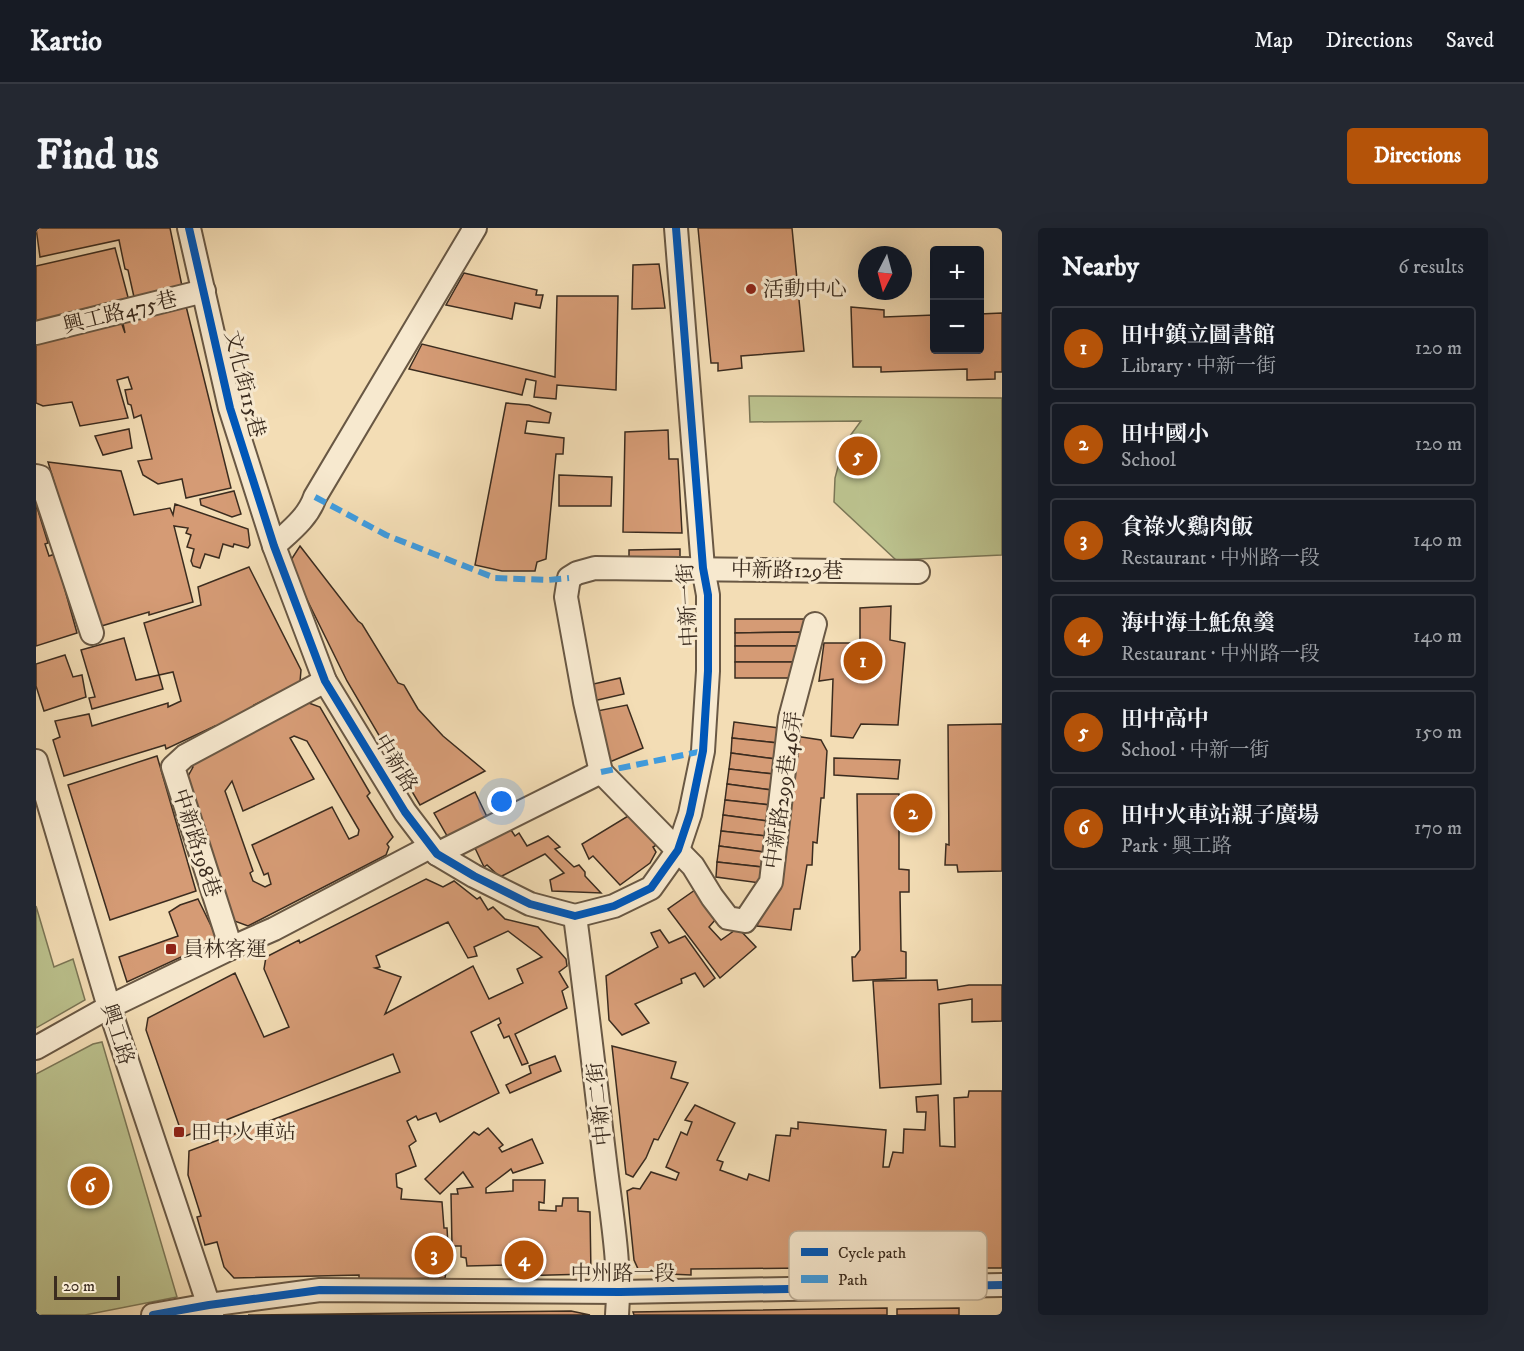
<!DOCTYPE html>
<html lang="en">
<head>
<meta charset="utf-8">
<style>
  :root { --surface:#171b24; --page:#242831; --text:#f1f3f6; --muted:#9ea1a6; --line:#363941; --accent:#b45309 }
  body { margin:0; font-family:"IM FELL DW Pica","Noto Serif TC",serif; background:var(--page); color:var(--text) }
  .controls { position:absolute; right:18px; top:18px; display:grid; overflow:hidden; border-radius:6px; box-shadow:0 6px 24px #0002 }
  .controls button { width:54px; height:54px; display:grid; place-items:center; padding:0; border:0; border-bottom:2px solid var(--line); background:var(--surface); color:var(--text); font:30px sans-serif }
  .compass { position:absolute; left:822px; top:18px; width:54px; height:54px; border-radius:50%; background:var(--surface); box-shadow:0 6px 24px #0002; rotate:186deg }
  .scale { position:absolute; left:18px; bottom:15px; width:66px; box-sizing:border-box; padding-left:6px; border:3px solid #3b2c1f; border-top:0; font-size:16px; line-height:21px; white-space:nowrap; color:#3b2c1f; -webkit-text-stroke:4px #f7e9cf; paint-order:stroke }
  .you { position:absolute; left:466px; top:574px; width:21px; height:21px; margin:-15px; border:4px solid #fff; border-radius:50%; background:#1a73e8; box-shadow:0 0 0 9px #1a73e833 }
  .badge { display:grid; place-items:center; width:39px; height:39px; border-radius:50%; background:var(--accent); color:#fff; font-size:20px; font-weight:700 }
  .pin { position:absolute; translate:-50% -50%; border:3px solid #fff; box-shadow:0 2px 6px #0006 }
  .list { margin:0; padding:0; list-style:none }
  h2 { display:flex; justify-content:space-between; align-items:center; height:78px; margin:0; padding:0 24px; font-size:26px }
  h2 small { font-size:20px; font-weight:400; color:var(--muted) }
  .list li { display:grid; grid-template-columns:39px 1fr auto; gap:18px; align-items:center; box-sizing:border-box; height:84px; margin:0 12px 12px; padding:0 12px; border:2px solid var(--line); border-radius:6px }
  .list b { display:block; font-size:22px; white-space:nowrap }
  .list p { margin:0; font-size:20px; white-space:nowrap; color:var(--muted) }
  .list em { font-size:20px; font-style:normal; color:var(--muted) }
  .map { position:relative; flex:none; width:966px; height:1087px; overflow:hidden; border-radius:6px }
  header { display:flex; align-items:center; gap:36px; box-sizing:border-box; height:84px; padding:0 30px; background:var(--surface); border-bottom:2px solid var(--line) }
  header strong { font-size:28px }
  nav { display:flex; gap:33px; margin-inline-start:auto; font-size:21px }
  .intro { display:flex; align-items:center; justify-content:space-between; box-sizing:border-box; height:144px; padding:0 36px }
  h1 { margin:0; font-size:42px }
  .button { padding:15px 27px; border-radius:6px; background:var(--accent); color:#fff; font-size:21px; font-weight:700 }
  main { display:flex; gap:36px; padding:0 36px }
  aside { flex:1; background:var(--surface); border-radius:6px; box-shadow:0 6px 24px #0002 }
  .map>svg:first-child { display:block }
  .green { fill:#bbc18d; stroke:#7b7656; stroke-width:1.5 }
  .building { fill:#d59b75; stroke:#3b2c1f; stroke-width:1.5; fill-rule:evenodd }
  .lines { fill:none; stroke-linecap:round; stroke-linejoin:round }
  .minor-casing { stroke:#695844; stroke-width:26 }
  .minor { stroke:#f7e9cf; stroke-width:22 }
  .quiet { stroke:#3f9ce0; stroke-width:6; stroke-dasharray:12 6; stroke-linecap:butt }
  .cycleway-casing { stroke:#f7e9cf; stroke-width:11 }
  .cycleway { stroke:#0057b8; stroke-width:8 }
  .poi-dot { fill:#8f2418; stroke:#f7e9cf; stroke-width:2 }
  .labels { text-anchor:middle; stroke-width:6; stroke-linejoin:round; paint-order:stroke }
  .poi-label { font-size:21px; fill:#3b2c1f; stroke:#f7e9cf; text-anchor:start }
  .street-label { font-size:21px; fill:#3b2c1f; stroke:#f7e9cf }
  .key { fill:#f7e9cf; stroke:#bfb09a; stroke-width:1.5 }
  .key-label { font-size:16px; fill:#3b2c1f }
</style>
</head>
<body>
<header>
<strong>Kartio</strong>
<nav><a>Map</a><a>Directions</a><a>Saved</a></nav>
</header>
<div class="intro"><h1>Find us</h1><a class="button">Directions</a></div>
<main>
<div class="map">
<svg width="966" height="1087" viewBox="0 0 966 1087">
  <rect width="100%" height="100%" fill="#f3ddb5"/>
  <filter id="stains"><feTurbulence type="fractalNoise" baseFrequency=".00333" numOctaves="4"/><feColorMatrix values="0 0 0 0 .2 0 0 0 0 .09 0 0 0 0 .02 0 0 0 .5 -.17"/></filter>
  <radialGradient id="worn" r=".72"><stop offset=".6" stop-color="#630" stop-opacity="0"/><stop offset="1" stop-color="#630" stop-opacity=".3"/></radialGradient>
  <g class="green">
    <polygon points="713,168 966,170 966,327 860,332 798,274 799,250 808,216 825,193 714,194"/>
    <polygon points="0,678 18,739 37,731 49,772 0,800"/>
    <polygon points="66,814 141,1069 49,1087 0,1087 0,846 57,816"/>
  </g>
  <g class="building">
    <polygon points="0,0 134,0 146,58 98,69 92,42 89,41 83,12 4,29"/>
    <polygon points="662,0 756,0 768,123 705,128 706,140 682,143 682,135 675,135"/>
    <polygon points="79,20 93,73 0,96 0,38"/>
    <polygon points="623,36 629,80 596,81 597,37"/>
    <polygon points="428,45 501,62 500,67 507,67 504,80 479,75 476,91 410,77"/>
    <polygon points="521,68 582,68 580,162 521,157 520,171 498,169 500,153 490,151 486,167 373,141 386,116 519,149"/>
    <polygon points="150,78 195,260 150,270 146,251 122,256 107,247 102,233 116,231 105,187 98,190 95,177 92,176 89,162 96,161 92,149 81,152 92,190 44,198 36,174 7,178 0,175 0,115 84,91 89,105 86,91"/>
    <polygon points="815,79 848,82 848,89 898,87 898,122 944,122 944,86 966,85 966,144 959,144 959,151 931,152 931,141 845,144 845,139 817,139"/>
    <polygon points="470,175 493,177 515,185 513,195 491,193 489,205 528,210 527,226 520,226 510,331 501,334 499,343 466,343 439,337"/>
    <polygon points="93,201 96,220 67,227 59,208"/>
    <polygon points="632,202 633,231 642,231 646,305 587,304 589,204"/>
    <polygon points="12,234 85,243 98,287 134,280 137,287 139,276 212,301 214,317 212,320 198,316 197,319 187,316 183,330 169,326 164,340 157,338 155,333 158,321 151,319 155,307 150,305 152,300 138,298 157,374 113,387 113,384 62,399"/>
    <polygon points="523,247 576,249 575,278 523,278"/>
    <polygon points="198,263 205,286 196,289 165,277 164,271"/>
    <polygon points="0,276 12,315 9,316 13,328 19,326 41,405 0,418"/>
    <polygon points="264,318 322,393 326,396 362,455 368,457 382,481 407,508 449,543 384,577 311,453 253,335"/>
    <polygon points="644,321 644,333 593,337 593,322"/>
    <polygon points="213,339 265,442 264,454 218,477 220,480 181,502 179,498 130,521 129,517 28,548 17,512 24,509 19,493 53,486 56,498 132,475 132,479 145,473 137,444 123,447 108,395 165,377 162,359"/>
    <polygon points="855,378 854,412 869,415 862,497 825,496 817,510 795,508 797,451 783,453 788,415 824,415 824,380"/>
    <polygon points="699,391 769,391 768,404 699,405"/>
    <polygon points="768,404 769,418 699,418 699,405"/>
    <polygon points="88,410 100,452 123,447 127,461 56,481 53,470 59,469 45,422"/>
    <rect x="699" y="418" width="64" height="16"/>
    <polygon points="29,427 37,449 46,447 50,469 8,483 0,458 0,436"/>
    <rect x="699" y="434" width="64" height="16"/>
    <polygon points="584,450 588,466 557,473 553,457"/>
    <path d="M270,474L284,479L334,565L331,568L357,609L351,616L353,619L350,627L212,698L193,691L151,550L157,539L152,536ZM258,508L271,513L323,602L322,607L313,611L296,579L216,617L228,647L232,645L235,656L229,659L217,653L214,645L217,643L189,563L196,553L207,583L278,551L254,510Z"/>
    <polygon points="591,477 607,520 569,536 561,483"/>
    <polygon points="698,494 743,500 742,515 696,510"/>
    <polygon points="966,496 966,643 922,644 921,637 909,637 910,616 913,617 912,497"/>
    <polygon points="759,508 785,512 791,523 788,570 785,570 781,615 777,614 776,637 771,637 764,681 758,681 755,702 721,698 737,655 744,656 752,613 748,612"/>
    <polygon points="696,510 742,515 740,531 695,525"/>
    <polygon points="695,525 740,531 738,546 693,541"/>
    <polygon points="121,528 160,663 74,692 32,557"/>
    <polygon points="798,530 864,532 862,551 798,547"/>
    <polygon points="693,541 738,546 736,562 691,556"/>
    <polygon points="691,556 736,562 734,577 689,572"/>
    <polygon points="439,564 453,593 414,613 398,585"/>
    <polygon points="821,566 863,566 863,641 873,642 873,664 864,664 865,723 870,724 870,750 817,753 816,729 819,729 824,722"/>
    <polygon points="689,572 734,577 732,593 687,587"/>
    <polygon points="597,585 622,616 617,619 620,624 614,635 584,657 557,628 553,631 546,616"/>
    <polygon points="687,587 732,593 730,608 685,603"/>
    <polygon points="475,602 479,608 483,605 491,618 512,608 524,619 519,621 538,639 543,637 549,644 549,648 565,665 516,663 514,652 528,645 509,626 464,649 451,637 448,639 438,618"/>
    <polygon points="685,603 730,608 728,624 683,618"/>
    <polygon points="683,618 728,624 726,639 681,634"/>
    <polygon points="681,634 726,639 724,655 680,649"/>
    <path d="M390,651L407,659L418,653L441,671L444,669L452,682L457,679L469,691L502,699L530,731L531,738L523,744L532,759L526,763L531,780L479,806L492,835L486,837L473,808L468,810L462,797L465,795L463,790L435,804L463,865L404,894L400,885L382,892L380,888L371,893L380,913L373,918L380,938L360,946L361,959L366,961L365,971L406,974L408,1000H411L412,1017H409L411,1038L409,1050L323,1052V1047L198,1050L188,1039L181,1014L169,1017L161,989L165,988L152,947L153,923L364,844L357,826L147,909L110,802L112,790L199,745L228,809L253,799L228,741L230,729L263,712L264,715ZM412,694L432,730L441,728L438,719L472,703L506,729L481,741L487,755L453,771L437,738L349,786L365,749L339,740L344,739L340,728Z"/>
    <polygon points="659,662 680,691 673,699 685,712 702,700 720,719 684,750 632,681"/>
    <polygon points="162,671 182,712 91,754 83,729 142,708 133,684 144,677"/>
    <polygon points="624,702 633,715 649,708 679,750 668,759 659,745 645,751 646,755 599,776 613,795 586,807 573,792 570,748 622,719 615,705"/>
    <polygon points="901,752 902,762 933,757 966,757 966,793 936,794 936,771 903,776 905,856 844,860 837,753"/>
    <polygon points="576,818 640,834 635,850 652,855 622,912 618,911 610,930 597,949 590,946"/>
    <polygon points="519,828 525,843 474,865 470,857 495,845 493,838"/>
    <polygon points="933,863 966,863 966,1040 918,1040 919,1035 845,1038 845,1043 769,1044 769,1040 655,1041 655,1047 610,1045 603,1043 598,1032 591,963 597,960 604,961 615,944 640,952 643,945 630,939 645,904 651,907 656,894 649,892 659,877 699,895 681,932 687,934 684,942 711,952 713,946 733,953 740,907 754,908 755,900 762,901 762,894 850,902 847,939 853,939 857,924 867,925 868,901 889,902 890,884 881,884 880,869 902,867 904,918 919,919 918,870 932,869"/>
    <polygon points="452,900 467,917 463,920 466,924 496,911 507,935 477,945 475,941 450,960 450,965 477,963 477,952 509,952 508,975 503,974 503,982 520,983 520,978 526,978 527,970 542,970 542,983 554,984 555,1046 475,1048 476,1030 471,1030 471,1037 431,1038 430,1030 425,1029 425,1018 416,1018 415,966 422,966 421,961 437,959 427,944 404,966 389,951 438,904 443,907"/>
    <polygon points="851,1080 851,1087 598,1087 597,1084"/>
    <polygon points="923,1080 923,1087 861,1087 861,1081"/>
    <polygon points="535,1083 554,1087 212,1087"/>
  </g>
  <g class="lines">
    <g class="minor-casing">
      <g id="minor">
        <polyline points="153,0 194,180 238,318 289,453 369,584 401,626 438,648 494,676 539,688 578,678 615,660 642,622 654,586 667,523 672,443 672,367 667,340 640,0"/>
        <polyline points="0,105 168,63"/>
        <polyline points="0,248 4,249 56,405"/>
        <path d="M238,318C253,304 272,290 279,269L439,0"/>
        <polyline points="0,533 73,779 176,1087"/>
        <polyline points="565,544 549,474 530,369 533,350 541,345 559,340 882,344"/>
        <polyline points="565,544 657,638 676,669 692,690 709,693 735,654 754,490 779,396"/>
        <polyline points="401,626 565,544"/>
        <path d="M539,688C550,770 559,851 569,933C575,984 585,1036 581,1087"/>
        <polyline points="195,720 137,539 149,528 289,453"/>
        <polyline points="0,820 73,779 195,720 238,701 394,619"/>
        <polyline points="117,1087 173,1077 284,1062 584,1064 966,1057"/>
      </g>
    </g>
    <use href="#minor" class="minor"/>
    <g class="quiet">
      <polyline points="279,269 350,307 459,350 512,352 533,350"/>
      <polyline points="565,544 667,523"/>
    </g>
    <g class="cycleway-casing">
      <g id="cycleway">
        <polyline points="153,0 194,180 238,318 289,453 369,584 401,626 438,648 494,676 539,688 578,678 615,660 642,622 654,586 667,523 672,443 672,367 667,340 640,0"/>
        <polyline points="117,1087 173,1077 284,1062 584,1064 966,1057"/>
      </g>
    </g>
    <use href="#cycleway" class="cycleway"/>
  </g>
  <g class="poi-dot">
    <circle cx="715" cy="61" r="6"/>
    <rect x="129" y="715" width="12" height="12" rx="3"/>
    <rect x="137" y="898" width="12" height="12" rx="3"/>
  </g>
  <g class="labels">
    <g class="poi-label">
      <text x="727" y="68">活動中心</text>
      <text x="147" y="728">員林客運</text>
      <text x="155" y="911">田中火車站</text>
    </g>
    <g class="street-label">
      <text transform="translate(84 84) rotate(-14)" y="7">興工路475巷</text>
      <text transform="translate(209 156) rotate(76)" y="7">文化街115巷</text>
      <text transform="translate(751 342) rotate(1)" y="7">中新路129巷</text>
      <text transform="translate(651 377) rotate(-93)" y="7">中新一街</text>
      <text transform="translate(360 535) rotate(59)" y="7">中新路</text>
      <text transform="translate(747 562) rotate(-82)" y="7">中新路299巷46弄</text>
      <text transform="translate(161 615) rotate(72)" y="7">中新路198巷</text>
      <text transform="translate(82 806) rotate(72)" y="7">興工路</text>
      <text transform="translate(563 876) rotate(-96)" y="7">中新二街</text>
      <text x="587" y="1052">中州路一段</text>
    </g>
  </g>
  <rect x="753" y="1003" width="198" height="69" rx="9" class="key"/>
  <rect x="765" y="1020" width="27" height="8" fill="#0057b8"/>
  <rect x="765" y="1047" width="27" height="8" fill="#3f9ce0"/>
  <g class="key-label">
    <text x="802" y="1030">Cycle path</text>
    <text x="802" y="1057">Path</text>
  </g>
  <rect width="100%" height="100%" filter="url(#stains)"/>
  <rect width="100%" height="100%" fill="url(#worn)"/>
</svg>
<div class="controls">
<button>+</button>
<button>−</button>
</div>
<svg class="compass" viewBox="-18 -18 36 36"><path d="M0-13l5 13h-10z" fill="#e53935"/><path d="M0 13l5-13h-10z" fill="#9ea1a6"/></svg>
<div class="scale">20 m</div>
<div class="you"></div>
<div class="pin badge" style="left:827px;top:433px">1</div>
<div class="pin badge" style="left:877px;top:585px">2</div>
<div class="pin badge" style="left:398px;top:1027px">3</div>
<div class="pin badge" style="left:488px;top:1032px">4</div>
<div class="pin badge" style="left:822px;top:228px">5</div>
<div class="pin badge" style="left:54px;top:958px">6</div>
</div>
<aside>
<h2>Nearby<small>6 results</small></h2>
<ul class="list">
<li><span class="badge">1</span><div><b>田中鎮立圖書館</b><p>Library · 中新一街</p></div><em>120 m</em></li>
<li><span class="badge">2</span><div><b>田中國小</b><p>School</p></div><em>120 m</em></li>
<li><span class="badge">3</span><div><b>食祿火鷄肉飯</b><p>Restaurant · 中州路一段</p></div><em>140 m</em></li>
<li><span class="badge">4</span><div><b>海中海土魠魚羹</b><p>Restaurant · 中州路一段</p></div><em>140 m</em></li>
<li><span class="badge">5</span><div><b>田中高中</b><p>School · 中新一街</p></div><em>150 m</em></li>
<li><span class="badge">6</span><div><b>田中火車站親子廣場</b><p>Park · 興工路</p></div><em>170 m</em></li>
</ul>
</aside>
</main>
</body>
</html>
